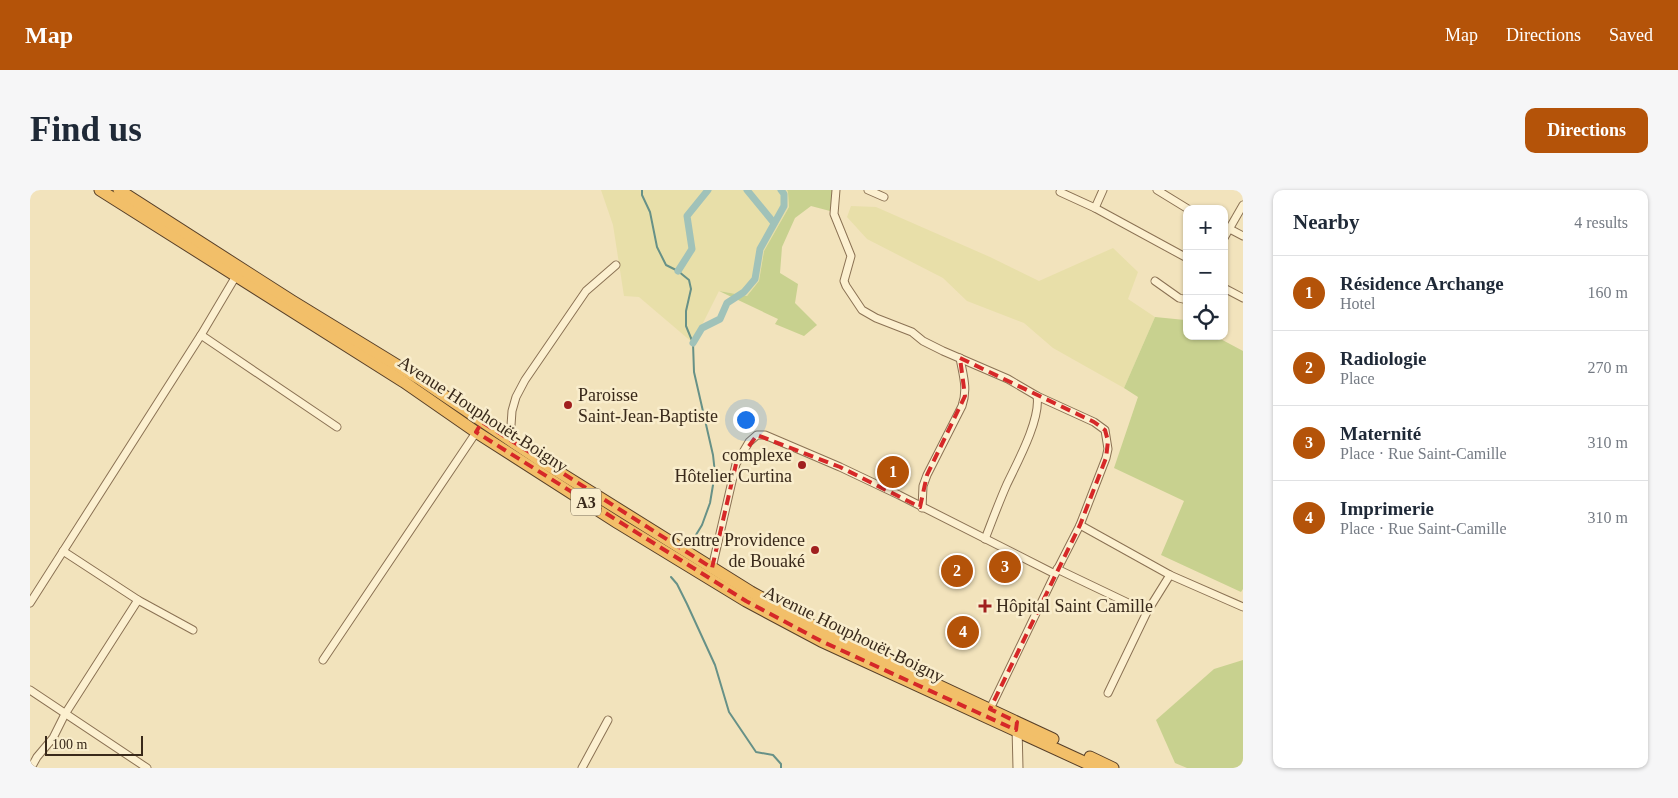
<!DOCTYPE html>
<html lang="en">
<head>
<meta charset="utf-8">
<style>
  :root { --surface:#fff; --page:#f6f6f7; --text:#1f2937; --muted:#747a83; --line:#e0e1e3; --accent:#b45309 }
  body { margin:0; font-family:"Times New Roman",serif; background:var(--page); color:var(--text) }
  .controls { position:absolute; right:15px; top:15px; display:grid; overflow:hidden; border-radius:10px; box-shadow:0 1px 4px #0004 }
  .controls button { width:45px; height:45px; display:grid; place-items:center; padding:0; border:0; border-bottom:1px solid var(--line); background:var(--surface); color:var(--text); font:25px sans-serif }
  .scale { position:absolute; left:15px; bottom:12px; width:98px; box-sizing:border-box; padding-left:5px; border:2px solid #39291a; border-top:0; font-size:14px; line-height:18px; white-space:nowrap; color:#39291a; -webkit-text-stroke:4px #f9edcc; paint-order:stroke }
  .you { position:absolute; left:715px; top:229px; width:18px; height:18px; margin:-12px; border:4px solid #fff; border-radius:50%; background:#1a73e8; box-shadow:0 0 0 8px #1a73e833 }
  .badge { display:grid; place-items:center; width:32px; height:32px; border-radius:50%; background:var(--accent); color:#fff; font-size:16px; font-weight:700 }
  .pin { position:absolute; translate:-50% -50%; border:2px solid #fff; box-shadow:0 1px 5px #0006 }
  .list { margin:0; padding:0; list-style:none }
  h2 { display:flex; justify-content:space-between; align-items:center; height:65px; margin:0; padding:0 20px; font-size:21px }
  h2 small { font-size:16px; font-weight:400; color:var(--muted) }
  .list li { display:grid; grid-template-columns:32px 1fr auto; gap:15px; align-items:center; box-sizing:border-box; height:75px; padding:0 20px; border-top:1px solid var(--line) }
  .list b { display:block; font-size:19px; white-space:nowrap }
  .list p { margin:0; font-size:16px; white-space:nowrap; color:var(--muted) }
  .list em { font-size:16px; font-style:normal; color:var(--muted) }
  .icon { flex:none; width:28px; height:28px; fill:none; stroke:currentColor; stroke-width:2; stroke-linecap:round; stroke-linejoin:round }
  .map { position:relative; flex:none; width:1213px; height:578px; overflow:hidden; border-radius:10px }
  header { display:flex; align-items:center; gap:30px; box-sizing:border-box; height:70px; padding:0 25px; background:var(--accent); color:#fff }
  header strong { font-size:24px }
  nav { display:flex; gap:28px; margin-inline-start:auto; font-size:18px }
  .intro { display:flex; align-items:center; justify-content:space-between; box-sizing:border-box; height:120px; padding:0 30px }
  h1 { margin:0; font-size:35px }
  .button { padding:12px 22px; border-radius:10px; background:var(--accent); color:#fff; font-size:18px; font-weight:700 }
  main { display:flex; gap:30px; padding:0 30px }
  aside { flex:1; background:var(--surface); border-radius:10px; box-shadow:0 1px 4px #0004 }
  .map>svg:first-child { display:block }
  .farmland { fill:#e8dfa9 }
  .green { fill:#c8d18f }
  .lines { fill:none; stroke-linecap:round; stroke-linejoin:round }
  .stream { stroke:#679187; stroke-width:2 }
  .canal { stroke:#a0c2b9; stroke-width:7 }
  .minor-casing { stroke:#8b7254; stroke-width:9 }
  .tertiary-casing { stroke:#8b7254; stroke-width:11 }
  .trunk-casing { stroke:#584029; stroke-width:13 }
  .minor { stroke:#fcf0d0; stroke-width:7 }
  .tertiary { stroke:#fcf0d0; stroke-width:9 }
  .trunk { stroke:#f2bf69; stroke-width:11 }
  .marked { fill:none; stroke:#d62828; stroke-width:4; stroke-dasharray:10 6; stroke-linejoin:round }
  .poi-dot { fill:#a01f1e; stroke:#f9edcc; stroke-width:2 }
  .labels { text-anchor:middle; stroke-width:5; stroke-linejoin:round; paint-order:stroke }
  .shield { fill:#f9edcc; stroke:#73644f; stroke-width:1 }
  .shield-label { font-size:16px; font-weight:bold; fill:#39291a }
  .poi-label { font-size:18px; fill:#39291a; stroke:#f9edcc; text-anchor:start }
  .street-label { font-size:18px; fill:#39291a; stroke:#f9edcc }
</style>
</head>
<body>
<header>
<strong>Map</strong>
<nav><a>Map</a><a>Directions</a><a>Saved</a></nav>
</header>
<div class="intro"><h1>Find us</h1><a class="button">Directions</a></div>
<main>
<div class="map">
<svg width="1213" height="578" viewBox="0 0 1213 578">
  <rect width="100%" height="100%" fill="#f2e3bc"/>
  <g class="farmland">
    <polygon points="571,0 757,0 758,2 759,17 734,61 729,91 717,106 689,101 663,153 609,107 594,106 583,35"/>
    <polygon points="821,16 846,17 960,67 1009,91 1083,58 1108,82 1098,109 1125,127 1094,198 1023,158 994,133 937,111 913,88 837,49 817,27"/>
  </g>
  <g class="green">
    <polygon points="757,0 803,0 800,21 781,16 765,28 752,57 750,83 768,94 765,113 787,135 774,146 745,134 748,129 689,101 717,106 729,91 734,61 759,17 758,2"/>
    <polygon points="1125,127 1155,130 1157,131 1157,146 1185,146 1213,161 1213,399 1211,402 1131,365 1154,311 1084,278 1108,207 1094,198"/>
    <polygon points="1213,470 1213,578 1157,578 1145,573 1126,530 1184,479"/>
  </g>
  <g class="lines">
    <g class="stream">
      <polyline points="612,0 612,5 620,22 627,57 636,75 648,81 659,90 661,99 656,121 656,136 663,153 664,182 683,265 685,283 680,313 672,335 661,353"/>
      <polyline points="641,387 647,394 657,414 685,475 699,522 726,562 743,565 751,574 751,578"/>
    </g>
    <g class="canal">
      <polyline points="717,0 744,33"/>
      <polyline points="648,81 662,59 657,26 678,0"/>
      <polyline points="663,153 672,138 690,129 697,113 714,102 725,89 730,59 754,16 754,4 751,0"/>
    </g>
    <g class="minor-casing">
      <g id="minor">
        <polyline points="806,0 804,24 821,66 814,91 816,96 832,120 846,128 882,142 893,151 913,161 978,189 1007,206 1064,232 1075,240 1078,259 1076,268 1050,335 1025,384 960,519"/>
        <polyline points="838,0 854,7"/>
        <polyline points="1127,0 1158,19"/>
        <polyline points="1030,2 1065,18 1157,68"/>
        <polyline points="1065,18 1073,0"/>
        <polyline points="1194,36 1213,46"/>
        <polyline points="1194,48 1213,15"/>
        <polyline points="1125,91 1149,108 1157,110"/>
        <polyline points="1194,98 1213,108"/>
        <polyline points="171,145 307,237"/>
        <polyline points="480,250 482,221 486,207 495,190 556,101 586,75"/>
        <path d="M892,318L893,296L897,285L932,216C938,199 933,185 930,168"/>
        <polyline points="1050,335 1140,385 1213,417"/>
        <path d="M955,349C962,331 969,312 977,294C987,273 1011,229 1007,206"/>
        <polyline points="33,361 108,410 163,440"/>
        <polyline points="682,378 706,274 719,252 727,245 735,245 810,277 869,305 1025,384"/>
        <polyline points="1027,379 1117,422"/>
        <polyline points="0,413 171,145 206,86"/>
        <polyline points="293,470 447,241"/>
        <polyline points="0,500 117,578"/>
        <polyline points="1078,503 1117,422 1140,385"/>
        <polyline points="1,578 7,567 23,548 35,524 108,410"/>
        <polyline points="552,578 578,530"/>
      </g>
    </g>
    <g class="tertiary-casing">
      <polyline id="tertiary" points="987,537 988,578"/>
    </g>
    <g class="trunk-casing">
      <g id="trunk">
        <polyline points="70,0 374,192 446,242 588,333 716,411 791,451 1067,578"/>
        <polyline points="89,0 262,111 388,188 508,269 721,402 794,442 1023,549"/>
        <polyline points="1060,567 1083,578"/>
      </g>
    </g>
    <use href="#minor" class="minor"/>
    <use href="#tertiary" class="tertiary"/>
    <use href="#trunk" class="trunk"/>
  </g>
  <path class="marked" d="M930,168L1064,232L1075,240L1078,251L1076,268L1050,335L960,519L987,532L986,540L791,451L716,411L446,242L452,232L682,378L706,274L727,245L810,277L890,317L897,285L935,206Z"/>
  <g class="poi-dot">
    <circle cx="538" cy="215" r="5"/>
    <circle cx="772" cy="275" r="5"/>
    <circle cx="785" cy="360" r="5"/>
    <path d="M952.5 408.5h5v5h5v5h-5v5h-5v-5h-5v-5h5z"/>
  </g>
  <g class="labels">
    <rect class="shield" x="541" y="298.5" width="30" height="27" rx="4"/>
    <g class="shield-label">
      <text x="556" y="318">A3</text>
    </g>
    <g class="poi-label">
      <text x="548" y="211">Paroisse<tspan x="548" dy="21">Saint-Jean-Baptiste</tspan></text>
      <text x="762" y="271" text-anchor="end">complexe<tspan x="762" dy="21">Hôtelier Curtina</tspan></text>
      <text x="775" y="356" text-anchor="end">Centre Providence<tspan x="775" dy="21">de Bouaké</tspan></text>
      <text x="966" y="422">Hôpital Saint Camille</text>
    </g>
    <g class="street-label">
      <text transform="translate(453 224) rotate(33)" y="6">Avenue Houphouët-Boigny</text>
      <text transform="translate(824 444) rotate(26)" y="6">Avenue Houphouët-Boigny</text>
    </g>
  </g>
</svg>
<div class="controls">
<button>+</button>
<button>−</button>
<button><svg class="icon" aria-label="locate" viewBox="0 0 24 24"><circle cx="12" cy="12" r="6"/><path d="M12 2v4M12 18v4M2 12h4M18 12h4"/></svg></button>
</div>
<div class="scale">100 m</div>
<div class="you"></div>
<div class="pin badge" style="left:863px;top:282px">1</div>
<div class="pin badge" style="left:927px;top:381px">2</div>
<div class="pin badge" style="left:975px;top:377px">3</div>
<div class="pin badge" style="left:933px;top:442px">4</div>
</div>
<aside>
<h2>Nearby<small>4 results</small></h2>
<ul class="list">
<li><span class="badge">1</span><div><b>Résidence Archange</b><p>Hotel</p></div><em>160 m</em></li>
<li><span class="badge">2</span><div><b>Radiologie</b><p>Place</p></div><em>270 m</em></li>
<li><span class="badge">3</span><div><b>Maternité</b><p>Place · Rue Saint-Camille</p></div><em>310 m</em></li>
<li><span class="badge">4</span><div><b>Imprimerie</b><p>Place · Rue Saint-Camille</p></div><em>310 m</em></li>
</ul>
</aside>
</main>
</body>
</html>
